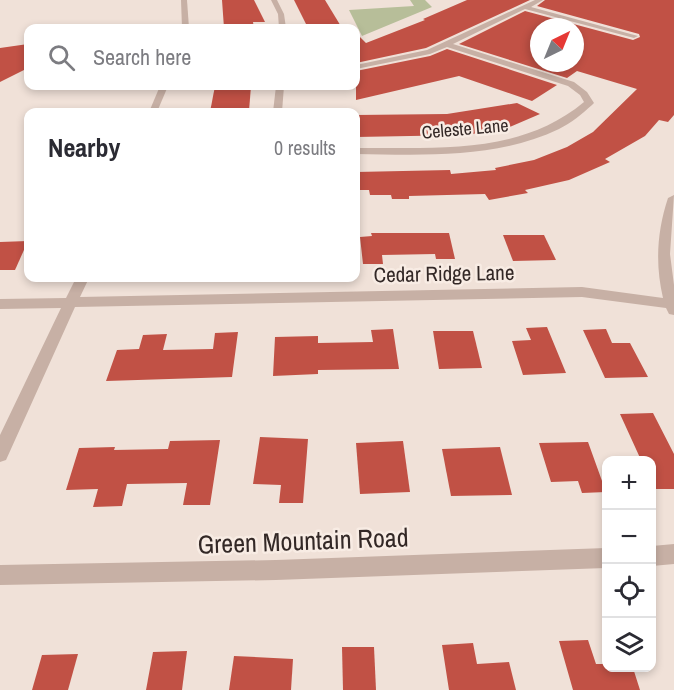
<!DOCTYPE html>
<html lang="en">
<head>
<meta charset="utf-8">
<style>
  :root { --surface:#fff; --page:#f7f7f7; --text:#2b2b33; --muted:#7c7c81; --line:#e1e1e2 }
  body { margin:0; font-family:"Archivo Narrow",sans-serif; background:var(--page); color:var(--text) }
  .controls { position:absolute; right:18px; bottom:18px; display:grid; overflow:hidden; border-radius:12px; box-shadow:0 3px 9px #0003 }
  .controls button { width:54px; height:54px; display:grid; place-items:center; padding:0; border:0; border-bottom:2px solid var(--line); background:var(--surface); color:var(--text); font:30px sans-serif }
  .compass { position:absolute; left:530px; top:18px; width:54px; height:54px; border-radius:50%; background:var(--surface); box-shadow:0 3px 9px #0003; rotate:43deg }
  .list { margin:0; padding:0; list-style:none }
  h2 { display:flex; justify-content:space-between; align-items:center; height:78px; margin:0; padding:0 24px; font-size:26px }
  h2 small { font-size:20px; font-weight:400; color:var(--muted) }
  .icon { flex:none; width:33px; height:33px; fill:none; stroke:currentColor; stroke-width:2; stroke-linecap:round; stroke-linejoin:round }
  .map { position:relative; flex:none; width:674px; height:690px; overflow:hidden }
  .search { position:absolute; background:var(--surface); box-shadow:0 3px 9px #0003; left:24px; top:24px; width:336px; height:66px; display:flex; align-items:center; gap:15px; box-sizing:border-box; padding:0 21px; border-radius:12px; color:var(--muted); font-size:22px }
  .panel { position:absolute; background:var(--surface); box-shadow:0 3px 9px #0003; left:24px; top:108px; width:336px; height:174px; border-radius:12px }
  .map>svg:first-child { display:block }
  .green { fill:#b7be99 }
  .building { fill:#c15145; fill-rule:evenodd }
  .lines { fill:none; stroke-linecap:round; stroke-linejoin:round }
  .minor { fill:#c7b0a5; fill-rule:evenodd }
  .labels { text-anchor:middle; stroke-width:5; stroke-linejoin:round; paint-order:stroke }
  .far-street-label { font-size:18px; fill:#332826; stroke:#f8ece4 }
  .street-label { font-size:21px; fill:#332826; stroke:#f8ece4 }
  .near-street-label { font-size:26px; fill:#332826; stroke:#f8ece4 }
</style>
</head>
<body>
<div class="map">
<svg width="674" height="690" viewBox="0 0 674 690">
  <rect width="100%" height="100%" fill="#f0e1d8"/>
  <polygon class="green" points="410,0 425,0 432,7 362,36 349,10 414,6"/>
  <g class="building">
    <polygon points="222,0 254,0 265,22 253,22 254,28 224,28"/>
    <polygon points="294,0 325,0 342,28 308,28"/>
    <polygon points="467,0 530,0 426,48 356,63 356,33 366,43 425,20 423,19"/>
    <path d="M545,0H674V115L668,122L659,120L645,136L605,159L610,162L569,180L525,190L528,193L489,200L485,194L409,196V199H392L391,195H370L369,190H356V172L450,170L451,174L496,170L495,168L534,160L567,147L593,132L637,89L577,71L567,78L459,44L525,11L633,40L640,37L639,34L537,6ZM539,27H575V63H539Z"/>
    <polygon points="28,44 28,68 0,82 0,48"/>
    <polygon points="447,49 557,85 532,101 459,76 356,100 356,71 430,56"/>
    <polygon points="215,86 251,86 249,111 210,112"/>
    <polygon points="517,103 540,114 505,129 465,135 356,137 356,115 447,114"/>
    <polygon points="371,233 449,233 455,259 436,259 435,254 382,255 383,264 363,264 360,237 372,236"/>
    <polygon points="503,235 544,235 556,260 513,261"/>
    <polygon points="28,241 15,270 0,270 0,242"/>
    <polygon points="547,327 566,373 523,375 512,341 531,340 526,328"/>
    <polygon points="393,329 399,369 318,370 318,374 273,376 275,337 318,336 318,343 373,342 371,330"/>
    <polygon points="606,329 612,343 630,343 648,377 605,378 583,330"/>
    <polygon points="433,331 473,331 482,368 439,369"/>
    <polygon points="238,332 232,377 106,381 117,350 139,349 143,335 167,334 163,350 213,349 215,333"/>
    <polygon points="653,413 674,454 674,489 655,489 651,482 651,460 641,460 620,414"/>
    <polygon points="260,437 308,439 303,503 279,503 281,485 253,484"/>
    <polygon points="220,440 210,505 183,505 187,483 127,484 122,506 93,507 98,489 66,490 79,448 115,447 114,450 168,449 170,441"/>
    <polygon points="403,441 410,492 360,494 356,443"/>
    <polygon points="588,442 606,492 582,493 578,481 551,482 539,443"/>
    <polygon points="500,447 512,495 451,496 442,449"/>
    <polygon points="588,640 596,664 606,664 606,668 633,668 640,690 573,690 559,641"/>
    <polygon points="473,643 477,664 509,662 516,690 449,690 442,645"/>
    <polygon points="342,647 374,647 376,690 343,690"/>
    <polygon points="187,651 182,690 146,690 153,652"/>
    <polygon points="78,654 68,690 32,690 42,655"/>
    <polygon points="234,656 293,659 291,690 229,690"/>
  </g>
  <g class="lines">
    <g class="minor">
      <polygon points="181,0 187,0 189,28 182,28"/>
      <polygon points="271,0 277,0 284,14 286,28 279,28 278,14"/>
      <path d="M535,0H543L531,7L638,36L634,38L525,9L453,44L574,82L587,92L594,103L592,105C582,114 571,123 559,129C497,159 422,155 356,154V148C436,147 519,156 584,102L580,95L568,86L447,47L430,54L356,69V65L427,50Z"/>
      <polygon points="160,86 168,86 157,112 149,112"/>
      <polygon points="276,86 284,86 282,112 273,112"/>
      <path d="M674,195L670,254L674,285V315L669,314L666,308L582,297L75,307L6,460L0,462V435L61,308L0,309V299L66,298L76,278H89L80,297L582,287L663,298C655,264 657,231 668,198Z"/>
      <polygon points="674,544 674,564 652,566 652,546"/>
      <polygon points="606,548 606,568 276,580 0,585 0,565 276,560"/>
    </g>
  </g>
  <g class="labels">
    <g class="far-street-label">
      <text transform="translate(465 129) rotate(-5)" y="6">Celeste Lane</text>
    </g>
    <g class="street-label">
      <text transform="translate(444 274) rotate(-1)" y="7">Cedar Ridge Lane</text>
    </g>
    <g class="near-street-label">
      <text transform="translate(303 541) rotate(-2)" y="9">Green Mountain Road</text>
    </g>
  </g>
</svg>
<div class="controls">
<button>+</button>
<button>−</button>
<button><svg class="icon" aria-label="locate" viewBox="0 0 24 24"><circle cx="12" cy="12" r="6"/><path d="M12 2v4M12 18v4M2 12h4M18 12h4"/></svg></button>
<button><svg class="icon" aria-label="layers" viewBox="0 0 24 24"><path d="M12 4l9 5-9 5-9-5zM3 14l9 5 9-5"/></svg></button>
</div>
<svg class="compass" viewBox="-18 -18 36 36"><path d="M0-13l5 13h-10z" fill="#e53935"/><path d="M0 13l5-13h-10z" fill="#7c7c81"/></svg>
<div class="search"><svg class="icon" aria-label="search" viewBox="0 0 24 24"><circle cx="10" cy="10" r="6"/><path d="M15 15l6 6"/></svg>Search here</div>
<section class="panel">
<h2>Nearby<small>0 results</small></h2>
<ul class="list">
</ul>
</section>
</div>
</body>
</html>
